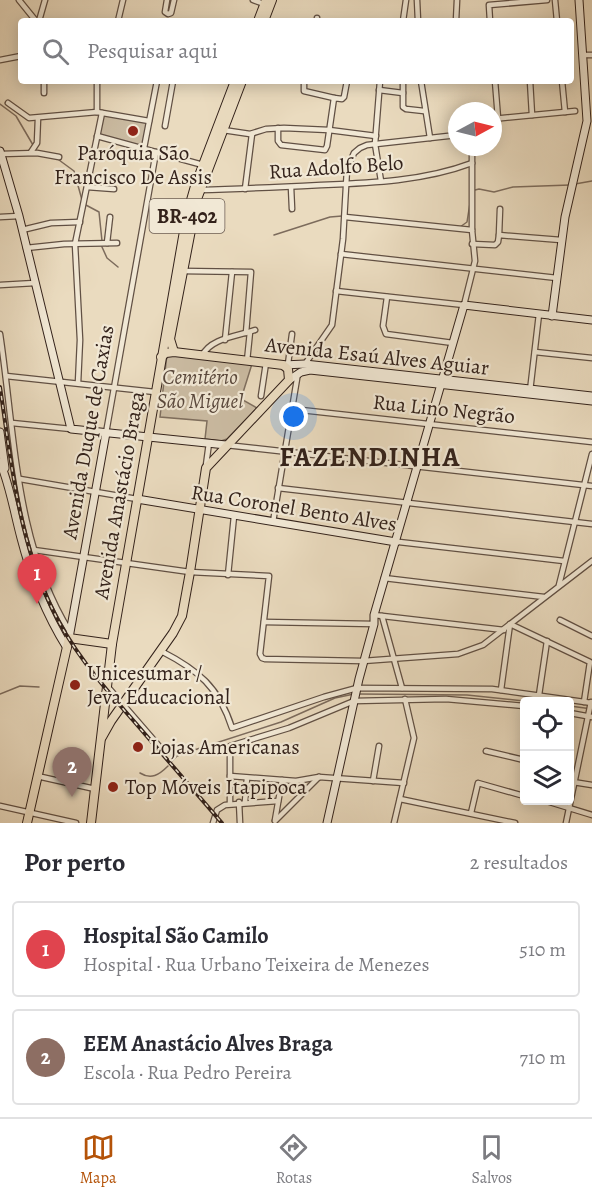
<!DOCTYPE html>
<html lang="pt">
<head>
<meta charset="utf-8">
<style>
  :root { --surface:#fff; --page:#f2f2f3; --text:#2b2b33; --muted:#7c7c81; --line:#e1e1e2; --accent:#b45309 }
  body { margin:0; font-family:Alegreya,serif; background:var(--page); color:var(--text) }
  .controls { position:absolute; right:18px; bottom:18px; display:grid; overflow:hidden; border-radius:6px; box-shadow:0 3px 15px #0003 }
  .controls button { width:54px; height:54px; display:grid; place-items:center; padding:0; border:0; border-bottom:2px solid var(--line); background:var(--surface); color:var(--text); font:30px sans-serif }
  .compass { position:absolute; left:448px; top:102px; width:54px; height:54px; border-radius:50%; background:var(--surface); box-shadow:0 3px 15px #0003; rotate:83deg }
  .you { position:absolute; left:294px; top:417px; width:21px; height:21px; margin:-15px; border:4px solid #fff; border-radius:50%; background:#1a73e8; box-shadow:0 0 0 9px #1a73e833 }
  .badge { display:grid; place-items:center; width:39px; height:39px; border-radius:50%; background:var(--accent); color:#fff; font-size:20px; font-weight:700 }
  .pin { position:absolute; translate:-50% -50px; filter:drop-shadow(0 2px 3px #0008) }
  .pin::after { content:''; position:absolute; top:32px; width:21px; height:18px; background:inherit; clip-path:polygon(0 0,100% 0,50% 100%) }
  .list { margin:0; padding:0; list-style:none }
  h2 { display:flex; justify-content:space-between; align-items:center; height:78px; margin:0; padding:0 24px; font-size:26px }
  h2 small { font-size:20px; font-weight:400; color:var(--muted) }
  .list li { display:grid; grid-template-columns:39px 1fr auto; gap:18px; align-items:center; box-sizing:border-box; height:96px; margin:0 12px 12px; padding:0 12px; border:2px solid var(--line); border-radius:6px }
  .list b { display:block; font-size:22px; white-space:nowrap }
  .list p { margin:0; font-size:20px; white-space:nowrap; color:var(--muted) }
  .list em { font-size:20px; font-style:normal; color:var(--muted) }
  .icon { flex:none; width:33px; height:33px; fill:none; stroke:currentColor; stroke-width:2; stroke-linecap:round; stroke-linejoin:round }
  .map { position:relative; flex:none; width:592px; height:823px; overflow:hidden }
  .search { position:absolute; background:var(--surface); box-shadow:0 3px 15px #0003; left:18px; right:18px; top:18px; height:66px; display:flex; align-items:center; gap:15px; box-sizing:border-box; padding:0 21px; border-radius:6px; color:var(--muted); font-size:22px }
  .sheet { height:294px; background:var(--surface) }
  nav { display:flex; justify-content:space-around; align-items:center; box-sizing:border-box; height:84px; border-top:2px solid var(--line); background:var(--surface); font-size:16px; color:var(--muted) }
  nav a { display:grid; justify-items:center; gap:3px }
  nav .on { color:var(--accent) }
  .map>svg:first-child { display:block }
  .green { fill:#cbbca3; stroke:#7f6f5f; stroke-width:1.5 }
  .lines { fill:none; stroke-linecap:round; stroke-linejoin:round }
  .stream { stroke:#7c6b5c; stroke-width:1.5 }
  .street-casing { stroke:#615044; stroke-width:7 }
  .secondary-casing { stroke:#33221b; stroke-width:9 }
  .primary-casing { stroke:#33221b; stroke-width:10 }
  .street { stroke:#f1e8d5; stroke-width:4.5 }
  .secondary { stroke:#f1e8d5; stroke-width:7 }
  .primary { stroke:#eadbbf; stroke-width:8 }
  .rail-casing { stroke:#33221b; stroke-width:4 }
  .rail { stroke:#f1e8d5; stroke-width:1.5; stroke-dasharray:4.5; stroke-linecap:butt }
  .poi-dot { fill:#8f2418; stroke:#f1e8d5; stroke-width:2 }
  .labels { text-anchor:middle; stroke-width:4.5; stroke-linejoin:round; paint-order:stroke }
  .shield { fill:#f1e8d5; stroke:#6c5d53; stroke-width:1.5 }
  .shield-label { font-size:20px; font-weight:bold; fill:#33221b }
  .poi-label { font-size:21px; fill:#33221b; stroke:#f1e8d5; text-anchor:start }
  .street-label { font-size:21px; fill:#33221b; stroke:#f1e8d5 }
  .park-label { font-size:21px; font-style:italic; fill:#59483d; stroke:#f1e8d5 }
  .district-label { font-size:27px; font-weight:bold; letter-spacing:1.5px; fill:#33221b; stroke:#f1e8d5 }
</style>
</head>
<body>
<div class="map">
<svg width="592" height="823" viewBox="0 0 592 823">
  <rect width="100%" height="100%" fill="#eadbbf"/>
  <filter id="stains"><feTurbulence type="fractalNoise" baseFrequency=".00333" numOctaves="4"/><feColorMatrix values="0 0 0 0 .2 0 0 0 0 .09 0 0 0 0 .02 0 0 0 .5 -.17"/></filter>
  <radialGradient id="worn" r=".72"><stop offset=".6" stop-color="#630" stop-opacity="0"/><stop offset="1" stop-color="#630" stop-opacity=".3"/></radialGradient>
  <g class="green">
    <polygon points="102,113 149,121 144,148 97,136"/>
    <polygon points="167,354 252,364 241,399 257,408 227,439 221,441 205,439 207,421 160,417"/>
  </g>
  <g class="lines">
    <g class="stream">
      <polyline points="0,104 16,116 33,145"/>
      <polyline points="59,160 74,171 82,200"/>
      <polyline points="575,184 592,181"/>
      <polyline points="475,190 479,189 494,192 513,187 570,185"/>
      <polyline points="84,204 99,212 102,241"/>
      <polyline points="460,227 467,222 470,203"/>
      <polyline points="274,235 330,217 342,216"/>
      <polyline points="102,247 107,258 118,267"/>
      <polyline points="0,694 20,686 39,687"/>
      <polyline points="359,694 467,695 533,702"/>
      <polyline points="570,706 592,709"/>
      <polyline points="171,762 177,756 188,752 281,722 335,698 354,694"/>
      <path d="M140,773C151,780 159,775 168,766"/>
    </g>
    <g class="street-casing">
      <g id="street">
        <polyline points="19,0 36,21"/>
        <polyline points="167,0 165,12 168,14 171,13 174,0"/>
        <polyline points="253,0 264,4"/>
        <polyline points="417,0 418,21"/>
        <polyline points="555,0 557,21"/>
        <polyline points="39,21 45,0"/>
        <polyline points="118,21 123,0"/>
        <polyline points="317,21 317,18"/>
        <polyline points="403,21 406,0"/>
        <polyline points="456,21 457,0"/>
        <polyline points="490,21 489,5 547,0"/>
        <polyline points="584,55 592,55"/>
        <polyline points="0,60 21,56"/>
        <polyline points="44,81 44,93"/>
        <polyline points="304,81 304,91 334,98"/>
        <polyline points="380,81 375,144 381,181"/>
        <polyline points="403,81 403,107 406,109 424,111"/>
        <polyline points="421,81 430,138"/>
        <polyline points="495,81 498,118"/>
        <polyline points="530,81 532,115"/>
        <polyline points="562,81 565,112"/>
        <polyline points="379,90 403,93"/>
        <polyline points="8,103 29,118 97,112 149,121"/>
        <polyline points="97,112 97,81"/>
        <polyline points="493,119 575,111"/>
        <polyline points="165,126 173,81"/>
        <polyline points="278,128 278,141 281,145 325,150 327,146 334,98 342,99 344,97 347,81"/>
        <polyline points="223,130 250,134 266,129 284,128 329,130 376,136"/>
        <polyline points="97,136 203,165"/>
        <polyline points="144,148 157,81"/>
        <polyline points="31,152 37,143 38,118"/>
        <polyline points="1,154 37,153 59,157"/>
        <polyline points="87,187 114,189"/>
        <polyline points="291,187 292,209"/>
        <polyline points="245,189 252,134"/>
        <path d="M200,190C241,189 281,187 321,185C372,183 424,181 472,163"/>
        <polyline points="0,217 19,216"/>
        <polyline points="345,217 472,230"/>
        <polyline points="22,230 51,223 80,222"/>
        <polyline points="499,235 500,209"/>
        <polyline points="107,243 110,217"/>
        <polyline points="472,244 495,245 498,242 499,235 561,240"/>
        <polyline points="26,248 64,244 117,243"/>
        <polyline points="341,254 557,278"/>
        <polyline points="182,271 251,272 246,333"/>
        <polyline points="0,285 35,283"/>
        <polyline points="336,291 464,305 475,261 472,230 472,147"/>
        <polyline points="387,297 383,326 386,334 453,343"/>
        <path d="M0,334C15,434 15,544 70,632"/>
        <polyline points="225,340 232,272"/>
        <polyline points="535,352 592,358"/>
        <path d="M202,356C210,338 239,336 255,330"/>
        <polyline points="247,361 250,332"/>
        <polyline points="288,364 292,334"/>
        <polyline points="305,364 332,325 343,239 347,169 354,153 360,148 367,145 457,135"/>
        <polyline points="6,376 155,392"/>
        <polyline points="78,383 80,340 75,244 102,113"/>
        <polyline points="530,391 539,314"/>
        <polyline points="261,396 266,363"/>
        <polyline points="292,409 592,442"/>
        <polyline points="12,423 71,429"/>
        <polyline points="106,433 156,152"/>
        <polyline points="226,445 592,486"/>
        <polyline points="206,465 209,443"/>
        <polyline points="20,479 137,499"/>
        <polyline points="278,488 592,524"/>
        <polyline points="273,522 298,373"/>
        <polyline points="399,542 564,561"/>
        <polyline points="34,550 190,572 269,576 260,654 262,658 265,659 363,661 458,654 483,645 592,561"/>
        <polyline points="228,575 234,516"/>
        <polyline points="384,578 544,597"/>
        <polyline points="559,585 592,454"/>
        <polyline points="374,615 504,630"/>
        <polyline points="382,616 402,688"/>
        <polyline points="560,620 592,636"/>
        <polyline points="264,622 374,624"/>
        <path d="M161,651C198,670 219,687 232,728L324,697L357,688L492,689L592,703"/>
        <polyline points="107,686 159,746"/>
        <polyline points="501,690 510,624 590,662 584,702"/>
        <polyline points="539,695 547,641"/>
        <polyline points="570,713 592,717"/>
        <polyline points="486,751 524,760"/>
        <polyline points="37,776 95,789"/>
        <polyline points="230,776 296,781 319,777 404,783"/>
        <polyline points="373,781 379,746"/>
        <polyline points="573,782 592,785"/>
        <polyline points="400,799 515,823"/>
        <polyline points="543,800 592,815"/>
        <polyline points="239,802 240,823"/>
        <polyline points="245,802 247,778"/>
        <polyline points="230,803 230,746 289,728 354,701 446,699 524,706"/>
        <polyline points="0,806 76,823"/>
        <polyline points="471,813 478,783 524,796"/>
        <polyline points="275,820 282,780"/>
        <polyline points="275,821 319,777"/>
        <polyline points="213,823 217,810 225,805 278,801"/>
        <polyline points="394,823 414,738 405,699"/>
        <polyline points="566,823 591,702"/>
      </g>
    </g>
    <g class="secondary-casing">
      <g id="secondary">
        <polyline points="0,151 19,216 71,429 226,445"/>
        <polyline points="552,316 565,217 587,121 579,0"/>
        <polyline points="283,365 305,364 592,396"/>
        <polyline points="289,380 301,372 310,370 592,401"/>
        <polyline points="0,432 5,468"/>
        <path d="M0,462C10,486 14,512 21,538C31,577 46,614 67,648"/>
        <polyline points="137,499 396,542"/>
        <polyline points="69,638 106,433"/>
        <polyline points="327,823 359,679 374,624 374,615 464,305 592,320"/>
      </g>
    </g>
    <g class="primary-casing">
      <g id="primary">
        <polyline points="258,21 266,0"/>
        <polyline points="264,21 272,0"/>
        <polyline points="174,352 170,339 197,199 242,81"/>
        <polyline points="102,737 111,721 173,633 182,616 190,572 206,468 289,380 288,369 283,365 174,352 166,353 161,357"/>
        <polyline points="27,823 69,638 112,644"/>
        <polyline points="91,823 112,644 187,214 195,186 235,81"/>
      </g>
    </g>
    <use href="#street" class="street"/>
    <use href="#secondary" class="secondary"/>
    <use href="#primary" class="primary"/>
    <g class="rail-casing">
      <path id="rail" d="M0,387C11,460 18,536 50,604C70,648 101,684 132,719C162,754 192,788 222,823"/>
    </g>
    <use href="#rail" class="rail"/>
  </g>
  <g class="poi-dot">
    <circle cx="133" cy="131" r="6"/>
    <circle cx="75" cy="685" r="6"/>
    <circle cx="138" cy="747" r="6"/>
    <circle cx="113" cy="787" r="6"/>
  </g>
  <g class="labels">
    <rect class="shield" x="149.5" y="199" width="75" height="34" rx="4.5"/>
    <g class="shield-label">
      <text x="187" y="223">BR-402</text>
    </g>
    <g class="poi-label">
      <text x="133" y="160" text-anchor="middle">Paróquia São<tspan x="133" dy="24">Francisco De Assis</tspan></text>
      <text x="87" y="680">Unicesumar /<tspan x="87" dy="24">Jeva Educacional</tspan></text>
      <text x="150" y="754">Lojas Americanas</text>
      <text x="125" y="794">Top Móveis Itapipoca</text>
    </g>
    <g class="street-label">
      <text transform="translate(336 167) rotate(-4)" y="7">Rua Adolfo Belo</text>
      <text transform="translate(377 356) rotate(6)" y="7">Avenida Esaú Alves Aguiar</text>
      <text transform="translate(444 409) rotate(6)" y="7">Rua Lino Negrão</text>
      <text transform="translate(88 432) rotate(-80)" y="7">Avenida Duque de Caxias</text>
      <text transform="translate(119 495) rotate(-80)" y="7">Avenida Anastácio Braga</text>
      <text transform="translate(294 508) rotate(9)" y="7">Rua Coronel Bento Alves</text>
    </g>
    <g class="park-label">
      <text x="200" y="384">Cemitério<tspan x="200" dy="24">São Miguel</tspan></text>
    </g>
    <g class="district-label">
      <text x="370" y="466">FAZENDINHA</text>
    </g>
  </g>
  <rect width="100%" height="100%" filter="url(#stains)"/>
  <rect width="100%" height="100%" fill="url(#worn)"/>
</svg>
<div class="controls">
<button><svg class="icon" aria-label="locate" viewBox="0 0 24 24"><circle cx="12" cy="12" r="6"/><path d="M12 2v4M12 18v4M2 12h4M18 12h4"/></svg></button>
<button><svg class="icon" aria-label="layers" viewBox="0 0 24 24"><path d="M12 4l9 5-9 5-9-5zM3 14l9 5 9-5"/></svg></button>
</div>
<svg class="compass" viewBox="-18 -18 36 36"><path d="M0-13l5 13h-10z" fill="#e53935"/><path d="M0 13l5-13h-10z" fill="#7c7c81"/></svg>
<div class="you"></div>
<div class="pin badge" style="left:37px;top:604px;background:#e0444e">1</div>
<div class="pin badge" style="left:72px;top:797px;background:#8d6e63">2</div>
<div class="search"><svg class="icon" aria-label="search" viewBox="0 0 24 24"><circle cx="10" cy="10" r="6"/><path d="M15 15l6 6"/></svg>Pesquisar aqui</div>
</div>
<section class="sheet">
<h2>Por perto<small>2 resultados</small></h2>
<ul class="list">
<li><span class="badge" style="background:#e0444e">1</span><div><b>Hospital São Camilo</b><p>Hospital · Rua Urbano Teixeira de Menezes</p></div><em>510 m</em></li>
<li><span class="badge" style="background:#8d6e63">2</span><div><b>EEM Anastácio Alves Braga</b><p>Escola · Rua Pedro Pereira</p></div><em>710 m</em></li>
</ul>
</section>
<nav>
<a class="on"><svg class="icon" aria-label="map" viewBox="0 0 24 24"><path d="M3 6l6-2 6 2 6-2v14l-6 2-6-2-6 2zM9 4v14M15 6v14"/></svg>Mapa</a>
<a><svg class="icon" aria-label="directions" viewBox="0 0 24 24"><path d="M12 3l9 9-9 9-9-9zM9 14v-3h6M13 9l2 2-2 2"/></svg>Rotas</a>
<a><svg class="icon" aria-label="saved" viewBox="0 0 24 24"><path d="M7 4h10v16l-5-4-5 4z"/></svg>Salvos</a>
</nav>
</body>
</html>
